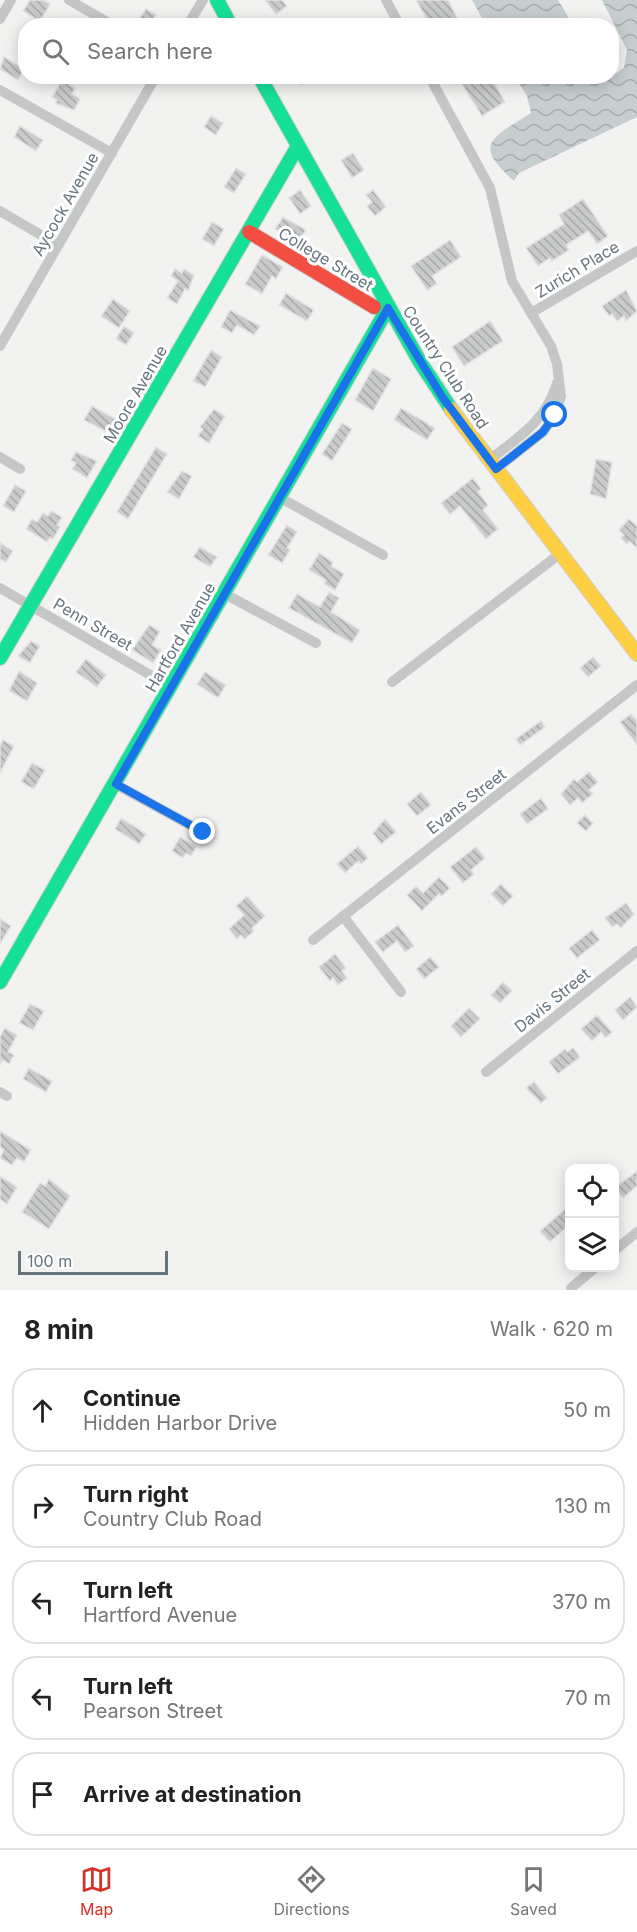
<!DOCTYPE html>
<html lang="en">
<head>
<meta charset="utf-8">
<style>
  :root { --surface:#fff; --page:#f2f2f2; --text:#222; --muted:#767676; --line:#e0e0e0; --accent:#d93025 }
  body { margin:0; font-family:Inter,sans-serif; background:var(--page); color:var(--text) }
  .controls { position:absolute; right:18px; bottom:18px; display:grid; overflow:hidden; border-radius:12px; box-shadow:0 3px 15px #0003 }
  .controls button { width:54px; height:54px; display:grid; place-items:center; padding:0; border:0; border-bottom:2px solid var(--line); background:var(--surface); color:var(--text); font:30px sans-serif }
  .scale { position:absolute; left:18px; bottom:15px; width:150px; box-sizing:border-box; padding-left:6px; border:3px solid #66747d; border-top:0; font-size:16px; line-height:21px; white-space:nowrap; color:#66747d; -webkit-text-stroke:4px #fff; paint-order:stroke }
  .stop { position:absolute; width:18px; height:18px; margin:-14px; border:4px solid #1a73e8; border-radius:50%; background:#fff }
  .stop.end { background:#1a73e8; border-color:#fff; box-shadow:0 2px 6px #0008 }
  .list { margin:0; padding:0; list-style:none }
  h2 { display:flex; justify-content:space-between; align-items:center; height:78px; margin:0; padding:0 24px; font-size:26px }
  h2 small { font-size:20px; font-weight:400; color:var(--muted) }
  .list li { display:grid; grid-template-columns:39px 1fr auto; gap:18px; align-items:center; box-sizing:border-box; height:84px; margin:0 12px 12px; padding:0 12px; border:2px solid var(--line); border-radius:24px }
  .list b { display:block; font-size:22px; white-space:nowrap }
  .list p { margin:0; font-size:20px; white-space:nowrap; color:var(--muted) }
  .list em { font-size:20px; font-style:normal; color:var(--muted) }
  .icon { flex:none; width:33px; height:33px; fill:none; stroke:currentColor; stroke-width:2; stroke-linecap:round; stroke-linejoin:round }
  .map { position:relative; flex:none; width:637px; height:1290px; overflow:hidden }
  .search { position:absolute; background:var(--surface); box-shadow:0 3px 15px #0003; left:18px; right:18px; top:18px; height:66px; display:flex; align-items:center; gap:15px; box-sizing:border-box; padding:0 21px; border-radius:24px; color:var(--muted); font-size:22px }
  .sheet { height:558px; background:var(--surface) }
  nav { display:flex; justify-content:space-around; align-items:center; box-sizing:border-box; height:84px; border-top:2px solid var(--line); background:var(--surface); font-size:16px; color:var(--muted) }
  nav a { display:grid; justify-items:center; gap:3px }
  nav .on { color:var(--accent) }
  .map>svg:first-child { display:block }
  .water { fill:url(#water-waves) }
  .building { fill:url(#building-back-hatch); stroke:#e2e2e1; stroke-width:1.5 }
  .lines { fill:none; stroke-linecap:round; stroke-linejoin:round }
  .fast-casing { stroke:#cecfcf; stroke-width:16 }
  .slow-casing { stroke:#cecfcf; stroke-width:16 }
  .jam-casing { stroke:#cecfcf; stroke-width:16 }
  .street { stroke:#c5c6c6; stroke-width:10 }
  .fast { stroke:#16e098; stroke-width:14 }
  .slow { stroke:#ffcf43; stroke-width:14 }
  .jam { stroke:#f24e42; stroke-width:14 }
  .route { stroke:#1a73e8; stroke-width:8 }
  .labels { text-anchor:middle; stroke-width:6; stroke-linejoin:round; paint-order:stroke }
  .street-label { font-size:16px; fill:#66747d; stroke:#fff }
</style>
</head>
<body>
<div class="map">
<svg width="637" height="1290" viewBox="0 0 637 1290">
  <defs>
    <pattern id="water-waves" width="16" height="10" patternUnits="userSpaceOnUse" patternTransform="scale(1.5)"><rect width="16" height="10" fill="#c7ced0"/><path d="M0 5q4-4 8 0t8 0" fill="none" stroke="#a5acae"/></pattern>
    <pattern id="building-back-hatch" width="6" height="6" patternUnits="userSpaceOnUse" patternTransform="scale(1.5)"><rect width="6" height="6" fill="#c9caca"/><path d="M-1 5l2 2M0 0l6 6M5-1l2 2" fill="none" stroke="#a7a9a9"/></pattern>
  </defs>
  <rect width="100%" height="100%" fill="#f2f2f1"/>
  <g class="water">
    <polygon points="472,0 558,0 573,25 486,25"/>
    <path d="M602,0H637V117L519,173L514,181C470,143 494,137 531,113L527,96L515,77L612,76L624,68L627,50Z"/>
  </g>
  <g class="building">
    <polygon points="30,0 43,0 50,4 40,21 23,11"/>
    <polygon points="265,0 282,0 287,6 276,14"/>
    <polygon points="416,0 448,0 461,26 431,26"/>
    <polygon points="146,9 156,15 149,26 139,19"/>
    <polygon points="4,57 24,69 18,80 0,69"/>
    <polygon points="296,76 321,76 321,78 300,85"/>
    <polygon points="467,76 490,76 505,102 482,116 460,81"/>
    <polygon points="62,80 75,88 72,94 80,99 74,110 55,103 57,100 52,97"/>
    <polygon points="211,116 223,123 216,135 204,127"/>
    <polygon points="20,126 43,140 36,151 14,137"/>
    <polygon points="353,153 364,170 352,178 341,160"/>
    <polygon points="236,168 246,174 234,193 224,187"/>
    <polygon points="300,190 311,206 300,214 289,198"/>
    <polygon points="373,190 386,207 375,216 367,206 372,202 366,195"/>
    <polygon points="583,199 608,236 597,244 588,231 566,245 569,250 552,261 550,258 538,266 526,248 564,224 559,215"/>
    <polygon points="283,217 306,230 298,243 275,229"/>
    <polygon points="212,222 224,229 214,246 202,239"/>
    <polygon points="450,240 461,257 432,276 437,284 427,290 411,266"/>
    <polygon points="262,255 283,267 276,279 272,276 262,294 245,284"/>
    <polygon points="175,269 182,273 184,269 194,275 188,291 185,289 177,304 167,298 178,281 171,276"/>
    <polygon points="626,290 637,311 626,321 624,316 617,321 612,314 609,316 602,306"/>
    <polygon points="286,293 314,310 307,321 279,305"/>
    <polygon points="113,299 130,311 119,328 101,316"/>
    <polygon points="230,310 260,326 254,335 237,325 232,333 221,327"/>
    <polygon points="490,321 503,341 464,366 452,347"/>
    <polygon points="124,326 134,333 126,345 116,339"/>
    <polygon points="211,350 222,357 205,387 193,381"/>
    <polygon points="373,368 391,379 373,411 355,400"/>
    <polygon points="92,406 117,420 109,433 84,420"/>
    <polygon points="401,408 435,428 427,440 394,420"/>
    <polygon points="214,409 225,416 209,443 198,436 203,429 200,427"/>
    <polygon points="342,423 352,429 332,461 322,454"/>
    <polygon points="156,447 167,454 128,519 117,512"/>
    <polygon points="76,452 97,461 87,478 72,469 76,463 71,460"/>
    <polygon points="596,459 612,462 606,499 590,494"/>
    <polygon points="182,471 192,476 179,499 167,492"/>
    <polygon points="473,478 481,489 478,492 488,505 483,510 498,529 486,539 460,506 450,514 441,503"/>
    <polygon points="15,485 26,491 14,512 3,506"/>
    <polygon points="51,511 62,517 57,525 60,527 53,539 50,537 47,542 26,529 32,519 37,522 43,513 48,516"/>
    <polygon points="629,519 637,526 637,548 629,541 627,544 621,538 624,535 619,530"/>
    <polygon points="287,525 297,532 287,548 290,550 282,563 268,555"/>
    <polygon points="0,543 13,551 6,562 0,559"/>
    <polygon points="200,547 217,557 210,567 193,557"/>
    <polygon points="319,553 333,562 331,566 344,574 335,590 324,584 326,580 309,570"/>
    <polygon points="329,592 339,598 331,612 360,630 352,643 289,608 297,594 320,607"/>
    <polygon points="149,625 160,631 152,645 161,650 153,663 132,650"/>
    <polygon points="31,641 40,646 30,663 18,656"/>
    <polygon points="593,657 601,666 588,677 580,668"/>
    <polygon points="86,659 106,675 97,687 76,672"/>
    <polygon points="19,671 37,683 27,701 9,691"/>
    <polygon points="205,672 226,685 218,698 197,684"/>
    <polygon points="631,714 637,721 637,745 620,722"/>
    <polygon points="541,721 545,727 520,745 516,739"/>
    <polygon points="3,740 14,746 0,773 0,746"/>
    <polygon points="32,763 45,770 34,789 21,782"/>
    <polygon points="589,772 598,782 589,790 593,794 582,803 578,798 570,805 561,794 574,779 577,782"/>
    <polygon points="421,792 431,805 417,816 407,804"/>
    <polygon points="541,798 548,809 527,824 520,814"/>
    <polygon points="585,815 593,823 586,831 577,823"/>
    <polygon points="121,818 146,834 139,844 115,829"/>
    <polygon points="385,819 396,832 381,844 373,833"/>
    <polygon points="180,837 196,847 191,856 186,853 183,858 172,851"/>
    <polygon points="358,846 368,858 361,864 358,861 345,873 337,864"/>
    <polygon points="476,847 485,858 471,870 474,874 463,883 450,867"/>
    <polygon points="439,877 450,888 442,896 439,894 422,911 407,895 416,886 423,893"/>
    <polygon points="501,884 513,896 503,906 491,894"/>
    <polygon points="247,896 265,916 252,928 254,931 245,939 241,935 237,939 229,929 244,915 236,906"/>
    <polygon points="626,903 634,914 621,928 617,924 612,927 605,918"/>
    <polygon points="0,919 11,926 0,944"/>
    <polygon points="398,925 414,946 405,952 397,941 383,952 375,942"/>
    <polygon points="592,930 600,940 577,958 569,948"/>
    <polygon points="335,954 346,968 342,971 347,978 338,985 333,978 330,981 319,967"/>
    <polygon points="430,957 439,967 424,979 416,969"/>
    <polygon points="503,982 512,991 500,1003 491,995"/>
    <polygon points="630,997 637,1007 623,1020 615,1010"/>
    <polygon points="30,1004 44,1011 33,1030 19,1023"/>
    <polygon points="469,1008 480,1019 461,1037 451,1026"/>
    <polygon points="597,1015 612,1032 606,1038 601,1032 592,1041 581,1029"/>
    <polygon points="5,1028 17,1035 8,1052 14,1055 9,1064 3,1060 0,1065 0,1037"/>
    <polygon points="573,1048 580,1057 558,1074 549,1062 565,1049 567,1052"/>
    <polygon points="29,1068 52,1081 46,1092 23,1079"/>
    <polygon points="534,1082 547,1098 541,1103 526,1088"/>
    <polygon points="0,1131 31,1150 24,1162 17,1158 12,1165 0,1158 4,1150 0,1147"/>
    <polygon points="637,1171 637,1186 623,1198 615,1188"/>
    <polygon points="0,1176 17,1187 7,1204 0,1199"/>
    <polygon points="49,1179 70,1196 49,1229 22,1212 40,1183 45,1186"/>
    <polygon points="570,1205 570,1224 550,1242 540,1231"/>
  </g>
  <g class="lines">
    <g class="fast-casing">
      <g id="fast">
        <polyline points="217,0 231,26"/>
        <polyline points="259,76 420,362 451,409"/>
        <polyline points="0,658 298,146"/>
        <polyline points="0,982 388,308 374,307"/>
      </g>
    </g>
    <g class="slow-casing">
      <polyline id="slow" points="451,409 637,654"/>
    </g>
    <g class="jam-casing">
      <polyline id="jam" points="249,232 374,307"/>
    </g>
    <g class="street">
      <polyline points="69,0 114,26"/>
      <polyline points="386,0 400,26"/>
      <polyline points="0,19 11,0"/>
      <polyline points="187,26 203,0"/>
      <polyline points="429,76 490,188 512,281 551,346 557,364 561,396 555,415 543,432 496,469"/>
      <polyline points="0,90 112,153"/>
      <polyline points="0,211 58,245"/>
      <polyline points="531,313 637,251"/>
      <polyline points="0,346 156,76"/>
      <polyline points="0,457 20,469"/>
      <path d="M489,460C519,437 546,421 557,383"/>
      <polyline points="279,497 383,555"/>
      <polyline points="0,588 171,687"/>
      <polyline points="223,593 316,643"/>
      <polyline points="392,682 561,553"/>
      <polyline points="115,784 203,832"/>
      <polyline points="343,916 401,992"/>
      <polyline points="313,940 637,685"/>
      <polyline points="486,1072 637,951"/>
      <polyline points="0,1092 7,1096"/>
      <polyline points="614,1251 637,1232"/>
      <polyline points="571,1288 595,1268"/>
    </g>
    <use href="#fast" class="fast"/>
    <use href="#slow" class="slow"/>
    <use href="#jam" class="jam"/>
  </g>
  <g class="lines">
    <polyline class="route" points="203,832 116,784 388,308 443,398 496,469 543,432 555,415"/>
  </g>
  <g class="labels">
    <g class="street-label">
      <text transform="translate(65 204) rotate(-60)" y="6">Aycock Avenue</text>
      <text transform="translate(326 259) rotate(31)" y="6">College Street</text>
      <text transform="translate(577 269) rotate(-31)" y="6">Zurich Place</text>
      <text transform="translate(446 367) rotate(57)" y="6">Country Club Road</text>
      <text transform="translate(135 394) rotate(-60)" y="6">Moore Avenue</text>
      <text transform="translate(93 624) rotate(30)" y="6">Penn Street</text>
      <text transform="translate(180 637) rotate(-60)" y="6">Hartford Avenue</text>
      <text transform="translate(466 801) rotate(-38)" y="6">Evans Street</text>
      <text transform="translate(552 1000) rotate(-39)" y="6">Davis Street</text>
    </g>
  </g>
</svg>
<div class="controls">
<button><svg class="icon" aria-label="locate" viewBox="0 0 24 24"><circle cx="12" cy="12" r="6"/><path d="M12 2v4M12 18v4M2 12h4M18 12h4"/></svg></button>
<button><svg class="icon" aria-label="layers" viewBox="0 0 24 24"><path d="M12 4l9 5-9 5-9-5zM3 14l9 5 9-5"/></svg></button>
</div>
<div class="scale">100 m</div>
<div class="stop" style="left:555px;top:415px"></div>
<div class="stop end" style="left:203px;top:832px"></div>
<div class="search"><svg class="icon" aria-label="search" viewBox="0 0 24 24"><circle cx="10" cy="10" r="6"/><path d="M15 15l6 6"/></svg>Search here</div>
</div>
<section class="sheet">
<h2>8 min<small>Walk · 620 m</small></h2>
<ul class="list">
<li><svg class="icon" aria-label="ahead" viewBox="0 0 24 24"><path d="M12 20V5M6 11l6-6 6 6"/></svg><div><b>Continue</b><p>Hidden Harbor Drive</p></div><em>50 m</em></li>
<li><svg class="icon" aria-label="right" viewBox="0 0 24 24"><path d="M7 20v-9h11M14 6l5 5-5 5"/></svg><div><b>Turn right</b><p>Country Club Road</p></div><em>130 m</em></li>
<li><svg class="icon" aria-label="left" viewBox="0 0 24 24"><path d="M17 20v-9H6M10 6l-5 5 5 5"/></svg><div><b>Turn left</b><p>Hartford Avenue</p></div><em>370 m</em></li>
<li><svg class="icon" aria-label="left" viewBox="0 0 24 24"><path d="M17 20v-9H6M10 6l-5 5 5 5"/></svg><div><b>Turn left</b><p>Pearson Street</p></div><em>70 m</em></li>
<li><svg class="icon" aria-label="arrive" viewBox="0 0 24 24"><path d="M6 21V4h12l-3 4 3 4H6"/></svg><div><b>Arrive at destination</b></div></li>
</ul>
</section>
<nav>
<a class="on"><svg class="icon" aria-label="map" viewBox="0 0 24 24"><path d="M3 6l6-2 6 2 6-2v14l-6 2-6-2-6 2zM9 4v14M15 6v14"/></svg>Map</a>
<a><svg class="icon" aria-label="directions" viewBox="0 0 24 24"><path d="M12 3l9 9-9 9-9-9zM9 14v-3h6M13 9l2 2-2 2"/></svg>Directions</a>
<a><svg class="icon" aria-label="saved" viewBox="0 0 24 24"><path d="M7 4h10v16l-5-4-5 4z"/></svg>Saved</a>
</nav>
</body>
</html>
